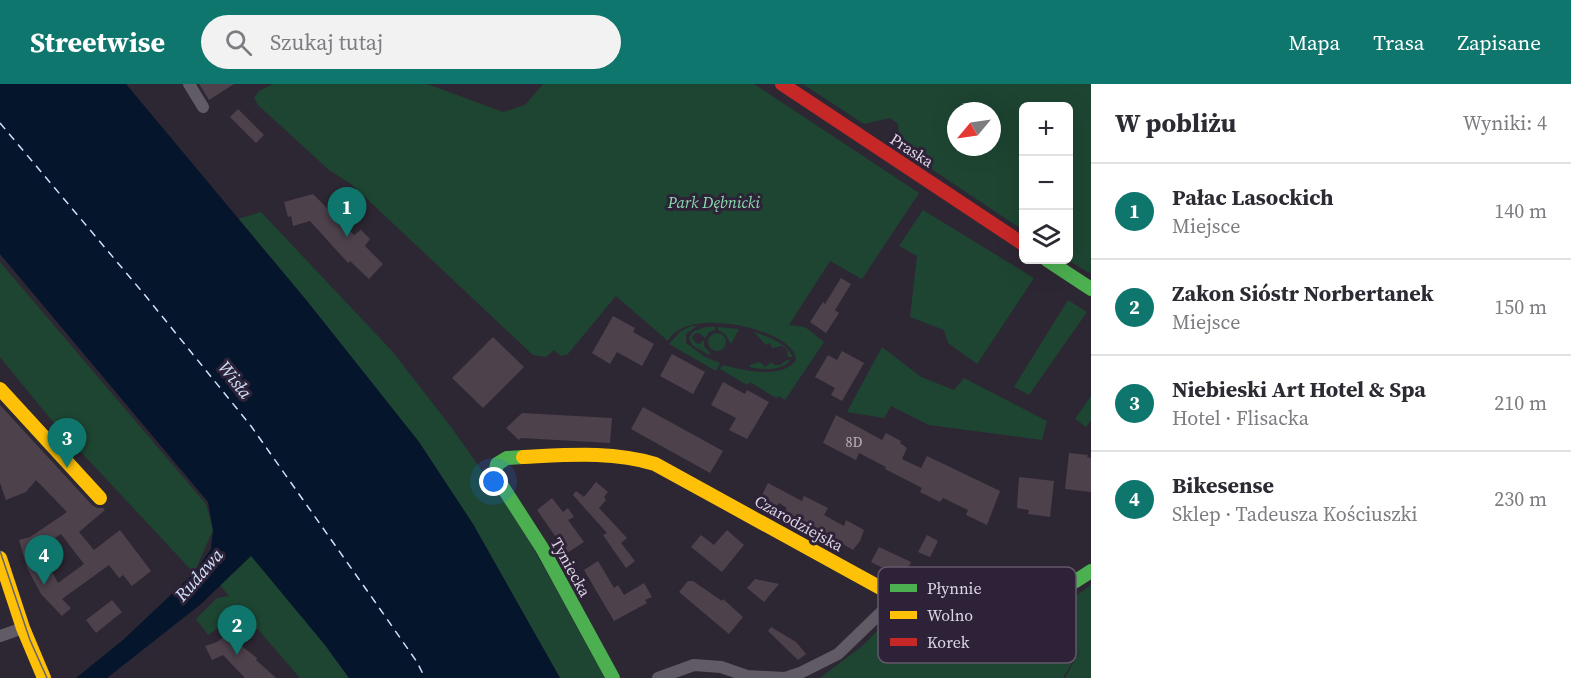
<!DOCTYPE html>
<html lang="pl">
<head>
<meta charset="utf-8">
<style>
  :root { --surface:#fff; --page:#f2f2f3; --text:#2b2b33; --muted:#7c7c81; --line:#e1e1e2; --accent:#0f766e }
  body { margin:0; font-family:"Source Serif 4",serif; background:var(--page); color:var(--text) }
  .controls { position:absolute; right:18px; top:18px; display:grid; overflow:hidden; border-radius:9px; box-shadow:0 6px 24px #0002 }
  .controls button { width:54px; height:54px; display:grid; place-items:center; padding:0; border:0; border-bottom:2px solid var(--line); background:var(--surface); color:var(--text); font:30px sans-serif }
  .compass { position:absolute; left:947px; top:18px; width:54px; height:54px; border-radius:50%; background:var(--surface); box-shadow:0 6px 24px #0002; rotate:241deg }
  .you { position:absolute; left:494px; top:398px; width:21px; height:21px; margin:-15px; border:4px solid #fff; border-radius:50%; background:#1a73e8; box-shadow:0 0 0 9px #1a73e833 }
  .badge { display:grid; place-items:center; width:39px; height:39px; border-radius:50%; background:var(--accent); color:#fff; font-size:20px; font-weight:700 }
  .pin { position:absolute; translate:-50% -50px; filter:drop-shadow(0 2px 3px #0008) }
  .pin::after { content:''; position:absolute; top:32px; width:21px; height:18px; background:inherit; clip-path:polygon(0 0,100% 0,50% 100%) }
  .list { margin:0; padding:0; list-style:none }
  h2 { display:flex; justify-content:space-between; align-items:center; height:78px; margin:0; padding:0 24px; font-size:26px }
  h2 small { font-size:20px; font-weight:400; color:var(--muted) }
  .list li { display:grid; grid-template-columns:39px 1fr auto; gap:18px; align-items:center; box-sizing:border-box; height:96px; padding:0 24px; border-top:2px solid var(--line) }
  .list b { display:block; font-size:22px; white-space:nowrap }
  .list p { margin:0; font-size:20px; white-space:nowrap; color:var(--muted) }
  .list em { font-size:20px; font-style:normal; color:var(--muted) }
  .icon { flex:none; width:33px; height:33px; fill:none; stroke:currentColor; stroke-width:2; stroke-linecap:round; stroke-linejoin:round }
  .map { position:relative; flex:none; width:1091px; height:594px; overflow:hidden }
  header { display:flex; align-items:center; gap:36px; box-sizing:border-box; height:84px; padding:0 30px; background:var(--accent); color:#fff }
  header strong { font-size:28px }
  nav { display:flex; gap:33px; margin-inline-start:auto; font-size:21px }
  .search { width:420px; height:54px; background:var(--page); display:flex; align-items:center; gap:15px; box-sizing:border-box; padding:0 21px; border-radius:33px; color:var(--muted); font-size:22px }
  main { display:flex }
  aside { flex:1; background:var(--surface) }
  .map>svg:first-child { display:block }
  .green { fill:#1e4532; fill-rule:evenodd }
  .water { fill:#04152c }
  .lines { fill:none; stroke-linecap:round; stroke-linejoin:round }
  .ferry { stroke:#cce3fb; stroke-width:1.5; stroke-dasharray:8 6; stroke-linecap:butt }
  .building { fill:#4d414c; fill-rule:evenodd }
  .street { stroke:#605b65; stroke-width:12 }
  .fast { stroke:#4caf50; stroke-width:14 }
  .slow { stroke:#ffc107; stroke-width:14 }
  .jam { stroke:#c62828; stroke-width:14 }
  .tram { stroke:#67626a; stroke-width:1.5 }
  .labels { text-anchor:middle; stroke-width:6; stroke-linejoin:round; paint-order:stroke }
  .number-label { font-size:14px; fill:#b9b0bd }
  .street-label { font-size:16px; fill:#ddd5e3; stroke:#2e2238 }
  .park-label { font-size:16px; font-style:italic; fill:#8cdbad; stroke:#2e2238 }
  .water-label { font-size:18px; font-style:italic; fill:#cce3fb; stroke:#2e2238 }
  .key { fill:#2e2238; stroke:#63586b; stroke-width:1.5 }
  .key-label { font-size:16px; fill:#ddd5e3 }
</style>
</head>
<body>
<header>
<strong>Streetwise</strong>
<div class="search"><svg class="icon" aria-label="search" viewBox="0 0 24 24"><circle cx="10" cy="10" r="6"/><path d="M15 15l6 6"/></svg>Szukaj tutaj</div>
<nav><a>Mapa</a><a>Trasa</a><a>Zapisane</a></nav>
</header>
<main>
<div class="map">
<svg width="1091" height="594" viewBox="0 0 1091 594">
  <rect width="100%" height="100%" fill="#2d2733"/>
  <g class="green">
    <path d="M273,0H427L503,28L525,21L543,0H754L919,109L862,195L830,177L789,241L805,243L824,258L785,316L779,312L776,314L750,298L747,301L720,285L723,281C742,286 782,296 796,276C797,246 686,220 668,257L616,212L567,271L561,272L554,266L546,273L533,271L351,100L329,86L258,21L254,14L259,7Z"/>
    <path d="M803,0H1091V186L1089,189L1068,176V22H1023V146L900,64L898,40L890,34L864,40ZM956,27H992V63H956Z"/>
    <polygon points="923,126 1034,194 977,280 948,259 944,246 910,233 917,172 899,162"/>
    <polygon points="261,128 392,267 451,343 507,422 531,460 605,594 560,594 473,440 419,358 307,217 238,135"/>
    <polygon points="0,178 206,420 213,446 194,489 53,338 0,273"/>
    <polygon points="1068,216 1087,228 1029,311 1014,303"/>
    <polygon points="692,242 697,242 686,250 686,259 705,273 720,279 716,287 669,260 681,247"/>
    <polygon points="706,243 715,243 715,246 709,248 705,254 699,249 694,250 692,254 696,259 699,260 704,256 704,262 710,269 709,271 692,261 689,253 694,247"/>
    <polygon points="718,243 739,245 731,260 725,250 718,246"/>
    <path d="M754,248C769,253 786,259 793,273H788L787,266L782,262L772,264L770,259L766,261Z"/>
    <circle cx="717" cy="258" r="9"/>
    <polygon points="882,263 921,293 954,306 964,294 1047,337 1042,356 929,341 891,322 884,334 847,328"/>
    <path d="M787,276L790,277C781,287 763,286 750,283V281L760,278L765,283L772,278L774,281H780Z"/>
    <polygon points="1091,312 1091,336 1086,343 1075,335"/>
    <polygon points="251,471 325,561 349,594 300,594 242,527 208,551 196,535 217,514 229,512 220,501"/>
    <polygon points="1091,501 1091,594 1065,594 1084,559 1063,594 820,594 861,563 890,535 899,531 910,529 927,536 945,539 967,539 1021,533 1032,538 1035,533 1060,523"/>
  </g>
  <polygon class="water" points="0,0 126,0 307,217 419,358 473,440 560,594 349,594 325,561 251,472 201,520 107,594 76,594 123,556 194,489 211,465 213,446 208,418 0,170"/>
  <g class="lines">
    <polyline class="ferry" points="0,39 144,210 251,342 380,525 417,578 425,594"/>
  </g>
  <g class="building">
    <polygon points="199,0 234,0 209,16"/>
    <polygon points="238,25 264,51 256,59 230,33"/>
    <polygon points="313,110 354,151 361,146 370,155 365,162 383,180 369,195 350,177 348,179 310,137 293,142 291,132 288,133 284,118"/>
    <polygon points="841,194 851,200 835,226 839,229 826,249 810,238 823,218 825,220"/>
    <polygon points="613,232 635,244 633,248 654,260 642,282 617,268 610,280 592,269"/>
    <polygon points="493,253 524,283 483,324 452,294"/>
    <polygon points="842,267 864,279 842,317 831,311 835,304 815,293 828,271 837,276"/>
    <polygon points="672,270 705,288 693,310 660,292"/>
    <polygon points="723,298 745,310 747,306 769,318 747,355 729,346 736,334 711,321"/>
    <path d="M0,321L92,421L97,424H103L105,426L79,448L94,466L120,446L151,487L132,502L123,491L119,494L109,481L62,515L71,524L62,532L41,510L27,484L19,456L30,453L67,428L36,396L26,408L6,416L0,399ZM61,450L84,480L58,499L45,474L49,471L45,460Z"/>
    <polygon points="643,323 723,367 710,389 631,345"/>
    <polygon points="522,329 612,334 610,359 521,354 519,356 506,344"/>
    <polygon points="836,331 882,356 886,349 901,357 900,359 907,364 902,375 921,384 927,372 1000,407 987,441 966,431 968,426 943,414 940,418 920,408 922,404 885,385 886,383 859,369 856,376 823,359"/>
    <polygon points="1069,369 1088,371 1087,373 1091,374 1091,408 1065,405"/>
    <polygon points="1019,393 1054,397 1050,433 1028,430 1029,426 1017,424"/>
    <polygon points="596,398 608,408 604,413 606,416 599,424 627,454 621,459 635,477 626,484 603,451 607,449 573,411 576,407 584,413"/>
    <polygon points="768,399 802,417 804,412 828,424 824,431 844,442 846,436 864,446 860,457 853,466 817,445 815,449 782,432 787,424 779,419 772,428 765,425 764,428 756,423"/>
    <polygon points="552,414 563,428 568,424 574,433 568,436 584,458 567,469 537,426"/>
    <polygon points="727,446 744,461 722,488 691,463 701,451 714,461"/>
    <polygon points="927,451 938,457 930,473 918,468"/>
    <polygon points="879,463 911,478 903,494 871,478"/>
    <polygon points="598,477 614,504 618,501 624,511 644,499 652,513 645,516 647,519 614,537 584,486"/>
    <polygon points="755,495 779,500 764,518 747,504"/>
    <polygon points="688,497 693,497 722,517 723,515 743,533 729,550 679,508"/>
    <polygon points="112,516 122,528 96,549 86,536"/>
    <polygon points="250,534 258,544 239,560 257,574 256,576 276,594 245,594 223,571 212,576 205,562 217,558"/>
    <polygon points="771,543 796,558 806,570 798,576 768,547"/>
  </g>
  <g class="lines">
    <g class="street">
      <polyline points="189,0 203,23"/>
      <polyline points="0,552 23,544"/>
      <polyline points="658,594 694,581 721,583 747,592 785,594 800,589 838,570 897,513"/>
    </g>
    <g class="fast">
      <polyline points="1047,176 1091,205"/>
      <polyline points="523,373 507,374 497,380 495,391 542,464 613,594"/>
      <path d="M918,518C985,535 1034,526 1091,487"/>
    </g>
    <g class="slow">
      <polyline points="0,305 100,414"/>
      <path d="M523,373C568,371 612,367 655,380L897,513L918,518"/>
      <polyline points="0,474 23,544 44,594"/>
    </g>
    <polyline class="jam" points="782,0 1023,160"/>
    <polyline class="tram" points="0,467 30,556 47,594"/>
  </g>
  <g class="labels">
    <g class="number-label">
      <text x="854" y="363">8D</text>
    </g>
    <g class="street-label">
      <text transform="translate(912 66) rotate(33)" y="6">Praska</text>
      <text transform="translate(799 439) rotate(29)" y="6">Czarodziejska</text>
      <text transform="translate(571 483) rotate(61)" y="6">Tyniecka</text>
    </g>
    <g class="park-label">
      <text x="714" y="124">Park Dębnicki</text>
    </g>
    <g class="water-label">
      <text transform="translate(235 296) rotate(52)" y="6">Wisła</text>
      <text transform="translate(199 491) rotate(-49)" y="6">Rudawa</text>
    </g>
  </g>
  <rect x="878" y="483" width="198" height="96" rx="9" class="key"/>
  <rect x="890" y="500" width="27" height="8" fill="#4caf50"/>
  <rect x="890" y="527" width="27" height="8" fill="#ffc107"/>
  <rect x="890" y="554" width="27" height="8" fill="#c62828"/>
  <g class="key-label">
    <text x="927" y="510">Płynnie</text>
    <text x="927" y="537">Wolno</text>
    <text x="927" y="564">Korek</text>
  </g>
</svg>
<div class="controls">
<button>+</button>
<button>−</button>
<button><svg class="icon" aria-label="layers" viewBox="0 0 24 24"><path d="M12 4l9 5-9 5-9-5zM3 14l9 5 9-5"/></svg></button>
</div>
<svg class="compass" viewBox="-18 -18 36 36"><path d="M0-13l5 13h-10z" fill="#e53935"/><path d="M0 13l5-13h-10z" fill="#7c7c81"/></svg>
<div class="you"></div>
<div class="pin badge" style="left:347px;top:153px">1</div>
<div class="pin badge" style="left:237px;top:571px">2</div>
<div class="pin badge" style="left:67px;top:384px">3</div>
<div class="pin badge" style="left:44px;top:501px">4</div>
</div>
<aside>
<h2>W pobliżu<small>Wyniki: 4</small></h2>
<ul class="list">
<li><span class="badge">1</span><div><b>Pałac Lasockich</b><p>Miejsce</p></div><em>140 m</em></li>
<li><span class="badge">2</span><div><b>Zakon Sióstr Norbertanek</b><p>Miejsce</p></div><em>150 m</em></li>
<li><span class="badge">3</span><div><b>Niebieski Art Hotel &amp; Spa</b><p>Hotel · Flisacka</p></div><em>210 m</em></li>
<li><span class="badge">4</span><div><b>Bikesense</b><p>Sklep · Tadeusza Kościuszki</p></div><em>230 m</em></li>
</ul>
</aside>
</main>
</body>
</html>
